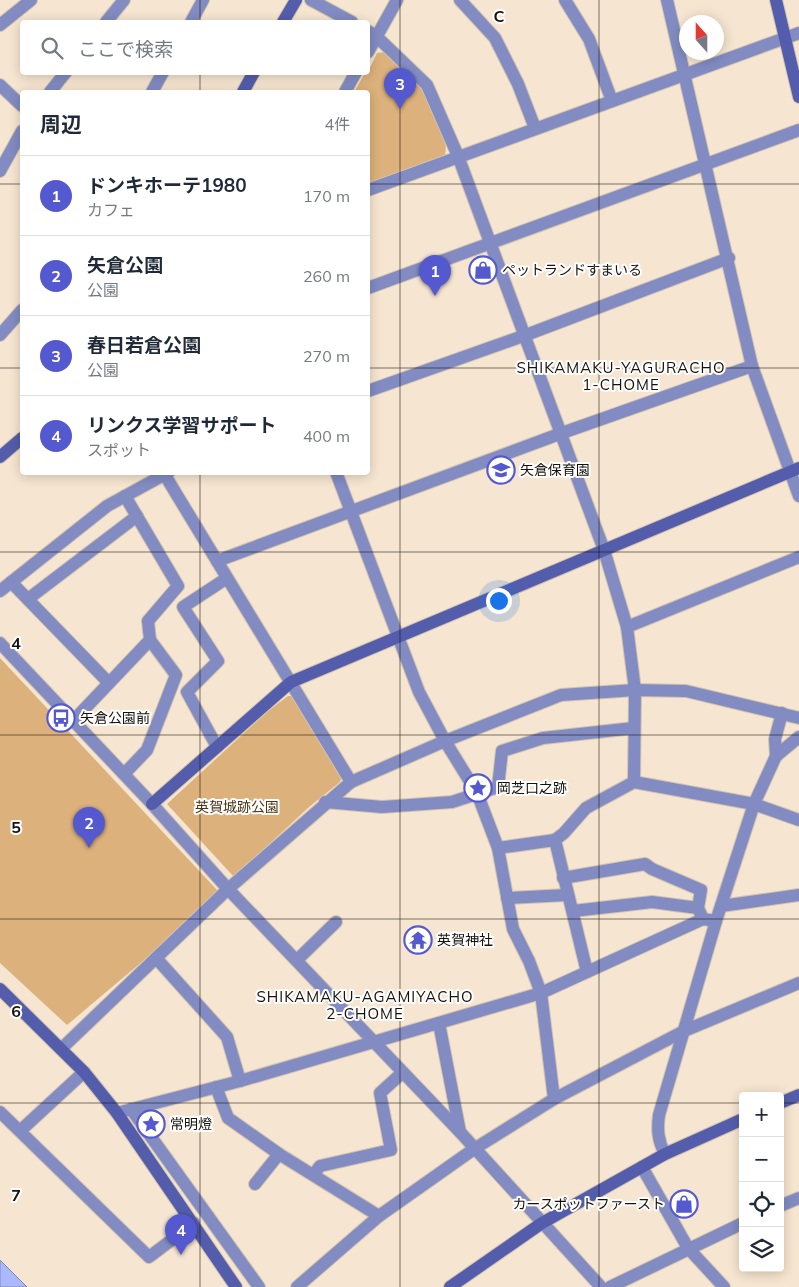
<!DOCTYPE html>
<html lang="ja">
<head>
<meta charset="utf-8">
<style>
  :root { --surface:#fff; --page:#f6f6f7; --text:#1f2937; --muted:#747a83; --line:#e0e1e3; --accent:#5459d0 }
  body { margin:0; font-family:Mulish,"Noto Sans JP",sans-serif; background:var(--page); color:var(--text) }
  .controls { position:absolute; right:15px; bottom:15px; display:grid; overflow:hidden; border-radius:5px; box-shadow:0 2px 12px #0003 }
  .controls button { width:45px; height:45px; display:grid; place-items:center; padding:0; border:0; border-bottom:1px solid var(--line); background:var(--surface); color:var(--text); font:25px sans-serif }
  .compass { position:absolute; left:679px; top:15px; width:45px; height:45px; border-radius:50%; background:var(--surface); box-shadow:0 2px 12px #0003; rotate:339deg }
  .you { position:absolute; left:498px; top:600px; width:18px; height:18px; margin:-12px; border:4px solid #fff; border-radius:50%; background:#1a73e8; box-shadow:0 0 0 8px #1a73e833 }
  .badge { display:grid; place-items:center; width:32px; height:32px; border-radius:50%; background:var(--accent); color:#fff; font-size:16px; font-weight:700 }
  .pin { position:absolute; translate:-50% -41px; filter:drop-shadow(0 1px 2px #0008) }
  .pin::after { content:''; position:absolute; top:26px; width:18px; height:15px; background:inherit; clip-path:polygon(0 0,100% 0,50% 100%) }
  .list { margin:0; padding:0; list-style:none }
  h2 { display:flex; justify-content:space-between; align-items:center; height:65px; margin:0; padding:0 20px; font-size:21px }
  h2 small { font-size:16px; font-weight:400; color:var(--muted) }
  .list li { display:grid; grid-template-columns:32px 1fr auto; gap:15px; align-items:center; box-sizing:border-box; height:80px; padding:0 20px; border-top:1px solid var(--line) }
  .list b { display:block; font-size:19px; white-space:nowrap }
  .list p { margin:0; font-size:16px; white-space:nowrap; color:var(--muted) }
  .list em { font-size:16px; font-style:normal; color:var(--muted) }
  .icon { flex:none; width:28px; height:28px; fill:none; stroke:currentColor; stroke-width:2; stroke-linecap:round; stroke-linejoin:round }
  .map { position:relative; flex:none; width:799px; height:1287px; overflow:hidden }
  .search { position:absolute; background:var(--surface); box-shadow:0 2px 12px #0003; left:20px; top:20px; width:350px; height:55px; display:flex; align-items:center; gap:12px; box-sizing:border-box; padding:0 18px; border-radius:5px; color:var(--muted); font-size:19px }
  .panel { position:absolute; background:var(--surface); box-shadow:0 2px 12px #0003; left:20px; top:90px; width:350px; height:385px; border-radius:5px }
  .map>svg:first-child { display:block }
  .green { fill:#dcb17b }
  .water { fill:#acb8fc; stroke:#7f86b3 }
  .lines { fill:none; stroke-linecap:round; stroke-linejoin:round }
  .street-casing { stroke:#d2c3b0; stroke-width:14 }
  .secondary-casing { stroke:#d2c3b0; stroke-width:14 }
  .street { stroke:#828cc2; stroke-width:12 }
  .secondary { stroke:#545dab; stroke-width:12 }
  .grid { fill:none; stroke:#16110a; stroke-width:1; stroke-opacity:0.55 }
  .labels { text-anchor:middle; stroke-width:4; stroke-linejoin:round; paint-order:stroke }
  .poi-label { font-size:14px; fill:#16110a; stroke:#fff; text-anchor:start }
  .park-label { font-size:14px; fill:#4d3412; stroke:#fff }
  .neighbourhood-label { font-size:15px; letter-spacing:1px; fill:#16110a; stroke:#fff }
  .grid-label { font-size:16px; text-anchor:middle; font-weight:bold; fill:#16110a; stroke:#fff; stroke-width:4; stroke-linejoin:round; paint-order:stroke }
</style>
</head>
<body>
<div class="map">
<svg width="799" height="1287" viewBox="0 0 799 1287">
  <rect width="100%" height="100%" fill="#f6e5d0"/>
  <g class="green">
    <path d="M384,52C392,58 400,64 408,72C423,87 451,134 445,155L368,183V92H354L365,73L368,72L377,53Z"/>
    <polygon points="0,658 218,891 150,955 67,1025 0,963"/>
    <polygon points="288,696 293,696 342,776 340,782 309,807 234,877 167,804 268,711"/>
  </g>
  <polygon class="water" points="0,1260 27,1287 0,1287"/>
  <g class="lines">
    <g class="street-casing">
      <g id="street">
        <polyline points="311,0 352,22"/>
        <polyline points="460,0 495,38 518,84 535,128"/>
        <polyline points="565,0 589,39 612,101"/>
        <polyline points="667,0 752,366 799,496"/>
        <polyline points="106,22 124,0"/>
        <polyline points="191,22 203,0"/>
        <polyline points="0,25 31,0"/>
        <polyline points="368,31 376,36 427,85 458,156 604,550 627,627 635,690 634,782"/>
        <polyline points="368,52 397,0"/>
        <polyline points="0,85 22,106"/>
        <polyline points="50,92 66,72"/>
        <polyline points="152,92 163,72"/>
        <polyline points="345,92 356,72"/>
        <polyline points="0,171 22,131"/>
        <polyline points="368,190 799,33"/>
        <polyline points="368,288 799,130"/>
        <polyline points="0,335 22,310"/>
        <polyline points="368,391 526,335 729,258"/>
        <polyline points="163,472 351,782"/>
        <polyline points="336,472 419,692 445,741 477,793 498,848 513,929 529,961 541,993 554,1099"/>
        <polyline points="217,561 562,433 752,366"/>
        <polyline points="11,582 109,683"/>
        <polyline points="0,591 107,506 169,472"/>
        <polyline points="28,599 137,516"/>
        <polyline points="627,627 799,557"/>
        <polyline points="0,643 152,804 228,889 460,1132 601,1287"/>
        <polyline points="73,721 150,640 148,621 178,586 125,496"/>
        <polyline points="217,747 187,692 218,661 183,607 227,578"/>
        <polyline points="776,756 799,737"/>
        <polyline points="124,774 147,750 176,675 150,640"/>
        <polyline points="325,802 382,807 452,802 498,787 502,751 543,738 634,728"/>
        <polyline points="555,840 587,972"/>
        <polyline points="498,848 555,840 564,833 586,808 634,782 754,804 799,820"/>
        <polyline points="563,878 645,864 652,869 701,890 698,908 703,919"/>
        <polyline points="507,898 567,895"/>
        <polyline points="721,906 799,895"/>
        <polyline points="573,911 652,902 698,908"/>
        <polyline points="156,958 227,1037 240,1081"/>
        <polyline points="297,960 336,922"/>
        <polyline points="439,1023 460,1132"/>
        <polyline points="61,1049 228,889 351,782 445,741 561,695 635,690 686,691 799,718"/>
        <polyline points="216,1087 228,1118 279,1154 379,1216"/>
        <polyline points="131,1109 259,1287"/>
        <polyline points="0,1112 149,1257 194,1223"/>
        <polyline points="117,1113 240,1081 541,993 703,919 716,921"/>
        <polyline points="20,1131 84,1072"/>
        <path d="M665,1154C658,1141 657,1130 659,1115L716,921L754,804L776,756L775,739L782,713"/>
        <polyline points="642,1167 688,1248 724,1287"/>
        <polyline points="314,1174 320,1166 391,1150 380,1093 402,1073"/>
        <polyline points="255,1184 279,1154"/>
        <polyline points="780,1206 799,1198"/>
        <polyline points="297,1287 379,1216 474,1149 554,1099 684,1031 799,983"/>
        <polyline points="610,1287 743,1223"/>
      </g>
    </g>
    <g class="secondary-casing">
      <g id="secondary">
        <polyline points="776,0 799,97"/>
        <polyline points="283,22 296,0"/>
        <polyline points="243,92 254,72"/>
        <polyline points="0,457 22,438"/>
        <polyline points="152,804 291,682 799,468"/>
        <polyline points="0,989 84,1072 117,1113 236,1287"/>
        <polyline points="780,1103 799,1095"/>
        <polyline points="450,1287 542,1223 665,1154 743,1119"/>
      </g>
    </g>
    <use href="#street" class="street"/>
    <use href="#secondary" class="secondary"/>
  </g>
  <path class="grid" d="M200,0V22M400,0V1287M599,0V1287M200,72V92M0,184H22M368,184H799M0,368H22M368,368H799M200,472V1287M0,552H799M0,735H799M0,919H799M0,1103H743M780,1103H799"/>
  <defs>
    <g id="shop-ring" transform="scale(1.4375)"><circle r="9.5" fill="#fff" stroke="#5459d0" stroke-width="1.5"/><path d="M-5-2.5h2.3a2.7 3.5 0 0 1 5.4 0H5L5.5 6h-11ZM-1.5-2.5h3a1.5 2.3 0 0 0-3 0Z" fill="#5459d0"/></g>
    <g id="school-ring" transform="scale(1.4375)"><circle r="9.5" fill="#fff" stroke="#5459d0" stroke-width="1.5"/><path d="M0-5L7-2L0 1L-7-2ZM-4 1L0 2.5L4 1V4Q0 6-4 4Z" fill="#5459d0"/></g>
    <g id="bus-ring" transform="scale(1.4375)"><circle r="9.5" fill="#fff" stroke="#5459d0" stroke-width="1.5"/><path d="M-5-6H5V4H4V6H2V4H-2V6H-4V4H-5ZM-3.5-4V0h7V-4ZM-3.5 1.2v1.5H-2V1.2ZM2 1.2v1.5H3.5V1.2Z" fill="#5459d0"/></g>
    <g id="sight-ring" transform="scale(1.4375)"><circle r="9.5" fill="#fff" stroke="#5459d0" stroke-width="1.5"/><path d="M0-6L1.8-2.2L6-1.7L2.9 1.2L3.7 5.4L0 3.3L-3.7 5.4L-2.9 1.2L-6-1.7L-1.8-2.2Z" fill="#5459d0"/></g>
    <g id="temple-ring" transform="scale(1.4375)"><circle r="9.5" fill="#fff" stroke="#5459d0" stroke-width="1.5"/><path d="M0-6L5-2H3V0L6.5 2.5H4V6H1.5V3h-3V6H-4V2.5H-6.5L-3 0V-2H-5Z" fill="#5459d0"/></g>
  </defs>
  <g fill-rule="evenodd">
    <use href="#shop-ring" x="483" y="270"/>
    <use href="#school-ring" x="501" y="470"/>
    <use href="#bus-ring" x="61" y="718"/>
    <use href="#sight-ring" x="478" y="788"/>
    <use href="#temple-ring" x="418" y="940"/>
    <use href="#sight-ring" x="151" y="1124"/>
    <use href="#shop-ring" x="684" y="1204"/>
  </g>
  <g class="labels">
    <g class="poi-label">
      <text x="502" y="275">ペットランドすまいる</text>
      <text x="520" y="475">矢倉保育園</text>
      <text x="80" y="723">矢倉公園前</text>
      <text x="497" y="793">岡芝口之跡</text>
      <text x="437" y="945">英賀神社</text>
      <text x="170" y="1129">常明燈</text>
      <text x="665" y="1209" text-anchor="end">カースポットファースト</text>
    </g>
    <g class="park-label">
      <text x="237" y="812">英賀城跡公園</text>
    </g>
    <g class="neighbourhood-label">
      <text x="621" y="373">SHIKAMAKU-YAGURACHO<tspan x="621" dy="17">1-CHOME</tspan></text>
      <text x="365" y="1002">SHIKAMAKU-AGAMIYACHO<tspan x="365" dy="17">2-CHOME</tspan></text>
    </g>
  </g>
  <g class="grid-label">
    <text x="499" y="22">C</text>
    <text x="16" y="649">4</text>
    <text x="16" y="833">5</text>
    <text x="16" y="1017">6</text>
    <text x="16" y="1201">7</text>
  </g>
</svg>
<div class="controls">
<button>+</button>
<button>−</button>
<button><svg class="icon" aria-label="locate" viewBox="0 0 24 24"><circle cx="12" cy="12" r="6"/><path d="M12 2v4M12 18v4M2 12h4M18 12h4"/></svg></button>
<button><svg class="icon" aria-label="layers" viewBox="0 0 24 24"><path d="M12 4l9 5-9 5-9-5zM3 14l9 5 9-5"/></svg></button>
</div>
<svg class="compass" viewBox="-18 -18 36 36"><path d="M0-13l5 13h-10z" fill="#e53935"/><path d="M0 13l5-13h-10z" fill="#747a83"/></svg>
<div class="you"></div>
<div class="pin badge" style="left:435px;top:296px">1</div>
<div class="pin badge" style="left:89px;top:848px">2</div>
<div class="pin badge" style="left:400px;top:109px">3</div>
<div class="pin badge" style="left:181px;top:1255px">4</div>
<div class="search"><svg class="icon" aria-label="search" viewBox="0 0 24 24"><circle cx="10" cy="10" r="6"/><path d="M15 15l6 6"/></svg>ここで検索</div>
<section class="panel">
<h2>周辺<small>4件</small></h2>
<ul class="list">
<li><span class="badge">1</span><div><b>ドンキホーテ1980</b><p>カフェ</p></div><em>170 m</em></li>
<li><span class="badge">2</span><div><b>矢倉公園</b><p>公園</p></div><em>260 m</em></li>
<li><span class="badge">3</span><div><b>春日若倉公園</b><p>公園</p></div><em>270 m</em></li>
<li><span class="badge">4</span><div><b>リンクス学習サポート</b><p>スポット</p></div><em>400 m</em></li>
</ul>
</section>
</div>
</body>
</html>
